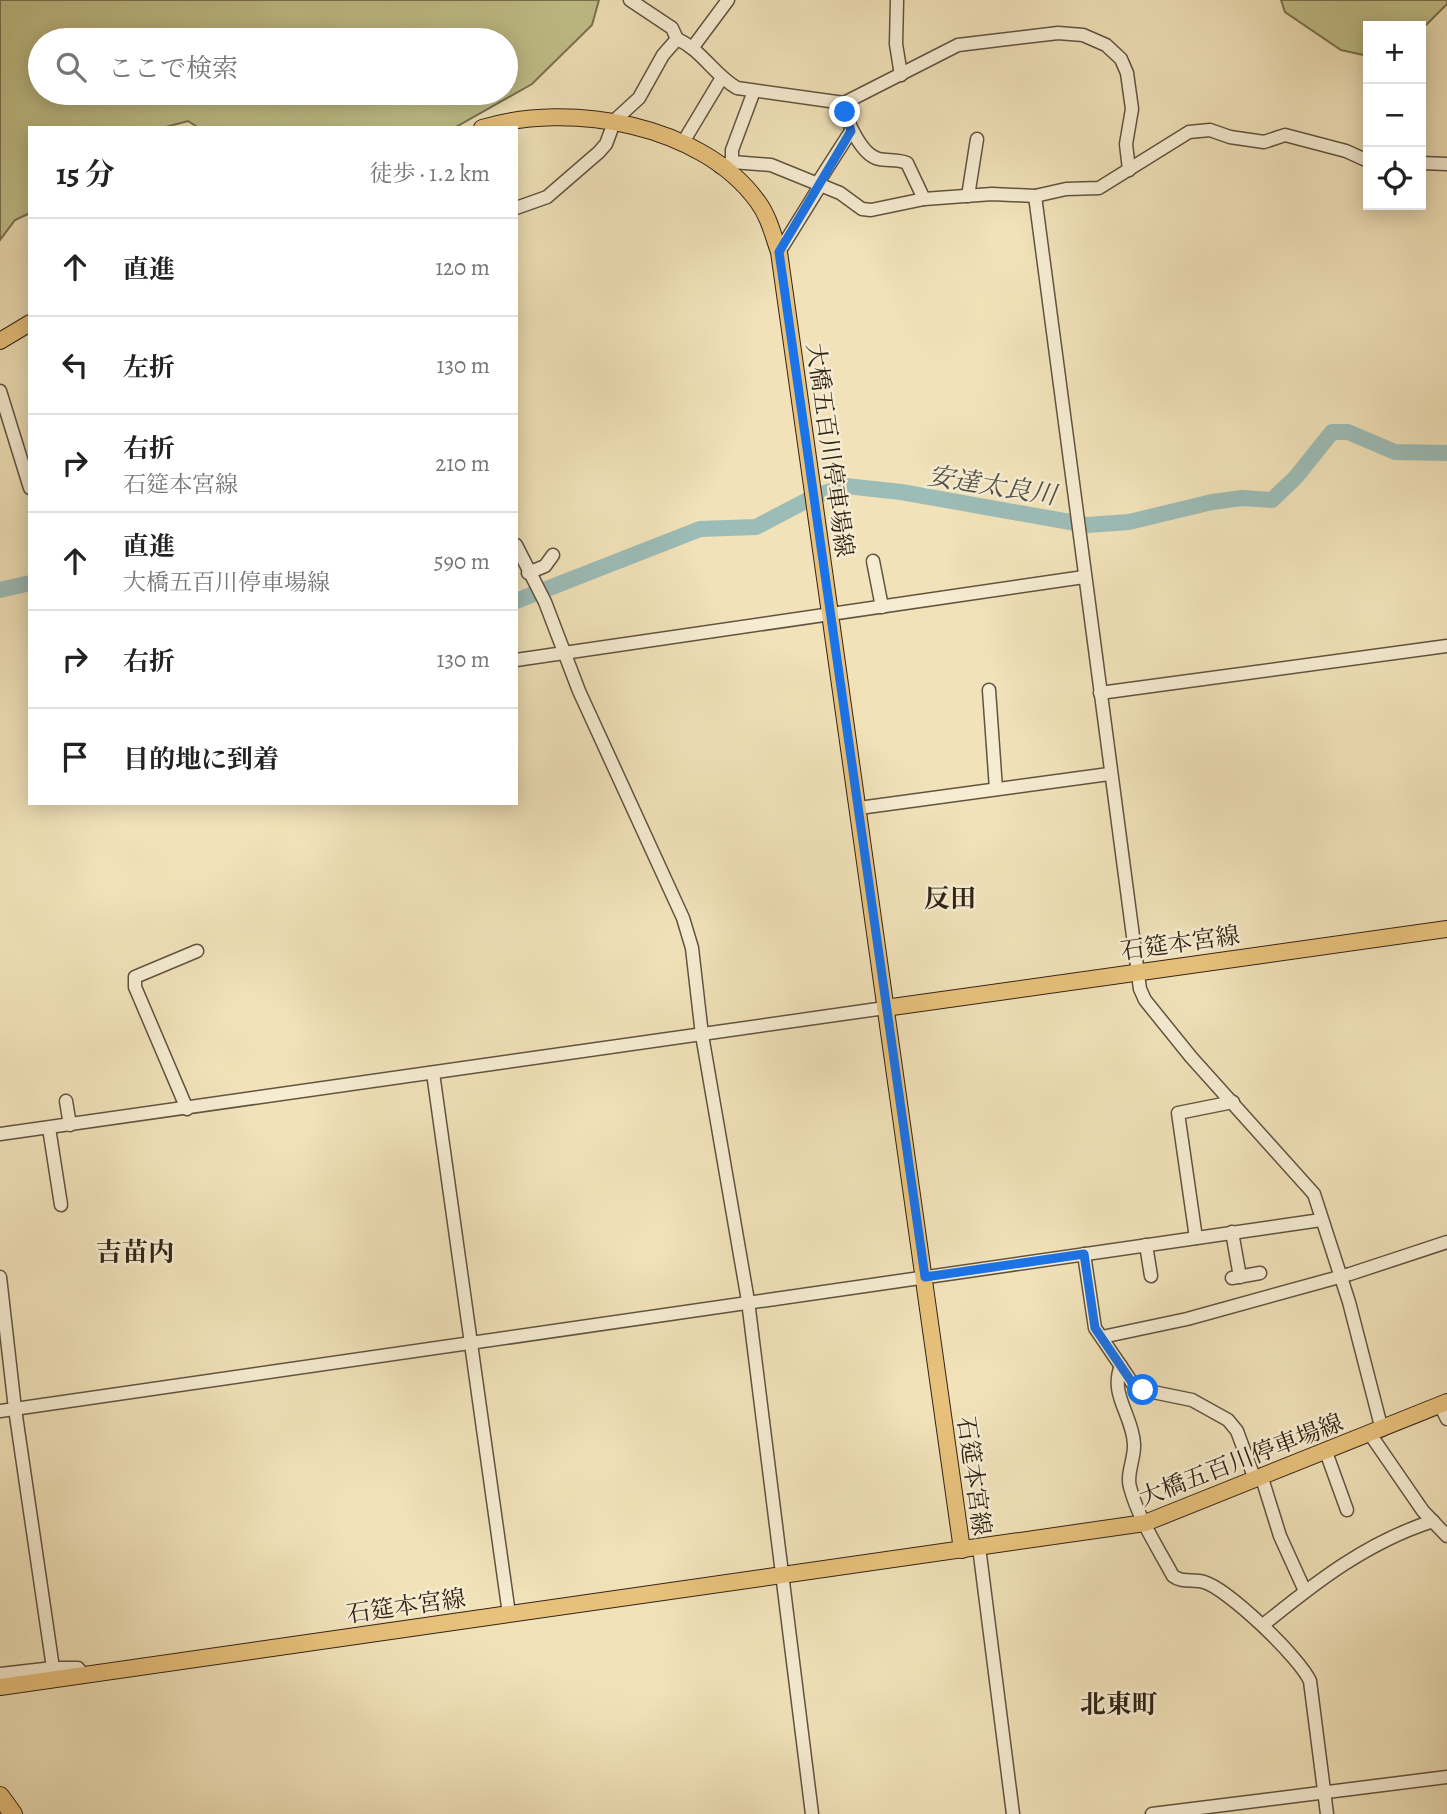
<!DOCTYPE html>
<html lang="ja">
<head>
<meta charset="utf-8">
<style>
  :root { --surface:#fff; --page:#f6f6f6; --text:#222; --muted:#767676; --line:#e0e0e0 }
  body { margin:0; font-family:Alegreya,"Noto Serif JP",serif; background:var(--page); color:var(--text) }
  .controls { position:absolute; right:21px; top:21px; display:grid; overflow:hidden; border-radius:0px; box-shadow:0 4px 18px #0003 }
  .controls button { width:63px; height:63px; display:grid; place-items:center; padding:0; border:0; border-bottom:2px solid var(--line); background:var(--surface); color:var(--text); font:35px sans-serif }
  .stop { position:absolute; width:21px; height:21px; margin:-16px; border:5px solid #1a73e8; border-radius:50%; background:#fff }
  .stop.end { background:#1a73e8; border-color:#fff; box-shadow:0 2px 7px #0008 }
  .list { margin:0; padding:0; list-style:none }
  h2 { display:flex; justify-content:space-between; align-items:center; height:91px; margin:0; padding:0 28px; font-size:30px }
  h2 small { font-size:23px; font-weight:400; color:var(--muted) }
  .list li { display:grid; grid-template-columns:46px 1fr auto; gap:21px; align-items:center; box-sizing:border-box; height:98px; padding:0 28px; border-top:2px solid var(--line) }
  .list b { display:block; font-size:26px; white-space:nowrap }
  .list p { margin:0; font-size:23px; white-space:nowrap; color:var(--muted) }
  .list em { font-size:23px; font-style:normal; color:var(--muted) }
  .icon { flex:none; width:38px; height:38px; fill:none; stroke:currentColor; stroke-width:2; stroke-linecap:round; stroke-linejoin:round }
  .map { position:relative; flex:none; width:1447px; height:1814px; overflow:hidden }
  .search { position:absolute; background:var(--surface); box-shadow:0 4px 18px #0003; left:28px; top:28px; width:490px; height:77px; display:flex; align-items:center; gap:18px; box-sizing:border-box; padding:0 24px; border-radius:38px; color:var(--muted); font-size:26px }
  .panel { position:absolute; background:var(--surface); box-shadow:0 4px 18px #0003; left:28px; top:126px; width:490px; height:679px; border-radius:0px }
  .map>svg:first-child { display:block }
  .green { fill:#c2c18a; stroke:#7a7250; stroke-width:2; fill-rule:evenodd }
  .lines { fill:none; stroke-linecap:round; stroke-linejoin:round }
  .river { stroke:#9cbcb7; stroke-width:16 }
  .minor-casing { stroke:#61533f; stroke-width:15 }
  .major-casing { stroke:#312316; stroke-width:18 }
  .highway-casing { stroke:#312316; stroke-width:20 }
  .minor { stroke:#f6ecd2; stroke-width:12 }
  .major { stroke:#e8c17c; stroke-width:16 }
  .highway { stroke:#e8c17c; stroke-width:18 }
  .route { stroke:#1a73e8; stroke-width:9 }
  .labels { text-anchor:middle; stroke-width:5; stroke-linejoin:round; paint-order:stroke }
  .street-label { font-size:24px; fill:#312316; stroke:#f6ecd2 }
  .water-label { font-size:26px; font-style:italic; fill:#515146; stroke:#f6ecd2 }
  .neighbourhood-label { font-size:26px; font-weight:bold; fill:#312316; stroke:#f6ecd2 }
</style>
</head>
<body>
<div class="map">
<svg width="1447" height="1814" viewBox="0 0 1447 1814">
  <rect width="100%" height="100%" fill="#f1e2b9"/>
  <filter id="stains"><feTurbulence type="fractalNoise" baseFrequency=".00286" numOctaves="4"/><feColorMatrix values="0 0 0 0 .2 0 0 0 0 .09 0 0 0 0 .02 0 0 0 .5 -.17"/></filter>
  <radialGradient id="worn" r=".72"><stop offset=".6" stop-color="#630" stop-opacity="0"/><stop offset="1" stop-color="#630" stop-opacity=".3"/></radialGradient>
  <g class="green">
    <path d="M0,0H599L592,25L532,84L454,128H199L188,121L162,128H30V213L15,220L0,240ZM40,40H506V93H40Z"/>
    <polygon points="1281,0 1447,0 1447,4 1421,30 1421,26 1368,26 1368,56 1341,50 1285,12"/>
  </g>
  <g class="lines">
    <g class="river">
      <polyline points="0,590 30,583"/>
      <polyline points="516,601 700,529 756,527 815,496 846,486 901,492 1087,525 1129,522 1212,502 1242,498 1272,500 1296,477 1332,432 1348,432 1395,452 1447,453"/>
    </g>
    <g class="minor-casing">
      <g id="minor">
        <polyline points="630,0 672,28 677,39"/>
        <polyline points="897,0 896,44 901,75"/>
        <polyline points="693,47 728,0"/>
        <path d="M844,103C845,119 861,155 879,159C888,161 898,159 907,163L924,199"/>
        <polyline points="682,144 721,79"/>
        <polyline points="732,162 732,150 754,91"/>
        <polyline points="1421,163 1447,164"/>
        <polyline points="720,167 732,162 771,165 840,193 862,209 871,210 924,199 992,194 1035,196 1066,189 1099,188 1189,132 1210,130 1230,137 1264,142 1285,135 1346,151 1368,161"/>
        <polyline points="817,184 851,131"/>
        <polyline points="968,196 977,139"/>
        <polyline points="1035,196 1140,989 1145,1000 1191,1057 1314,1194 1349,1302 1382,1430"/>
        <path d="M516,208L547,197L599,152L606,144L615,120L639,98L663,55L677,39C702,50 714,75 737,88L844,103L958,45L1058,33L1083,35L1106,45L1121,59L1127,73L1132,109L1126,144L1129,170"/>
        <polyline points="779,252 820,186"/>
        <polyline points="0,391 30,488"/>
        <polyline points="516,545 545,602 579,691 683,918 692,948 702,1035 748,1301 812,1814"/>
        <polyline points="873,561 882,607"/>
        <polyline points="528,573 545,566 553,555"/>
        <polyline points="516,660 1084,577"/>
        <polyline points="989,690 996,789"/>
        <polyline points="1100,693 1447,646"/>
        <polyline points="859,808 1109,774"/>
        <polyline points="433,1073 509,1614"/>
        <polyline points="66,1101 70,1125"/>
        <polyline points="187,1109 135,987 135,977 197,951"/>
        <polyline points="49,1128 61,1205"/>
        <polyline points="0,1134 885,1008"/>
        <polyline points="1232,1232 1240,1277"/>
        <polyline points="1196,1238 1178,1113 1233,1102"/>
        <polyline points="1146,1245 1151,1276"/>
        <polyline points="1084,1254 1095,1328 1133,1384 1143,1390 1192,1400 1228,1420 1237,1431 1254,1477"/>
        <polyline points="0,1277 15,1409 53,1668 78,1668 84,1676"/>
        <polyline points="1232,1278 1260,1273"/>
        <polyline points="1102,1337 1187,1319 1350,1274 1447,1242"/>
        <path d="M1121,1366C1109,1394 1133,1416 1134,1444C1135,1458 1126,1474 1130,1487C1138,1518 1158,1548 1173,1576C1182,1583 1193,1579 1204,1582C1228,1589 1300,1658 1310,1681L1327,1814"/>
        <polyline points="1440,1405 1447,1419"/>
        <polyline points="0,1411 1321,1220"/>
        <polyline points="1370,1434 1423,1511 1447,1536"/>
        <polyline points="1326,1452 1347,1510"/>
        <polyline points="1261,1475 1280,1536 1305,1591"/>
        <polyline points="979,1547 1013,1814"/>
        <path d="M1263,1625C1316,1582 1367,1542 1433,1521"/>
        <polyline points="0,1674 53,1668"/>
        <polyline points="1152,1814 1447,1777"/>
      </g>
    </g>
    <g class="major-casing">
      <g id="major">
        <path d="M482,128C569,101 702,124 758,202C769,217 773,235 779,252L962,1550"/>
        <polyline points="0,341 30,323"/>
        <polyline points="885,1008 1447,929"/>
        <polyline points="0,1687 1145,1523 1447,1402"/>
      </g>
    </g>
    <g class="highway-casing">
      <polyline id="highway" points="0,1796 13,1814"/>
    </g>
    <use href="#minor" class="minor"/>
    <use href="#major" class="major"/>
    <use href="#highway" class="highway"/>
  </g>
  <g class="lines">
    <polyline class="route" points="845,112 851,131 779,252 925,1277 1084,1254 1095,1328 1133,1384 1143,1390"/>
  </g>
  <g class="labels">
    <g class="street-label">
      <text transform="translate(830 450) rotate(82)" y="8">大橋五百川停車場線</text>
      <text transform="translate(1180 943) rotate(-8)" y="8">石筵本宮線</text>
      <text transform="translate(1241 1460) rotate(-21)" y="8">大橋五百川停車場線</text>
      <text transform="translate(974 1476) rotate(82)" y="8">石筵本宮線</text>
      <text transform="translate(406 1606) rotate(-8)" y="8">石筵本宮線</text>
    </g>
    <g class="water-label">
      <text transform="translate(992 485) rotate(9)" y="9">安達太良川</text>
    </g>
    <g class="neighbourhood-label">
      <text x="950" y="907">反田</text>
      <text x="135" y="1261">吉苗内</text>
      <text x="1119" y="1713">北東町</text>
    </g>
  </g>
  <rect width="100%" height="100%" filter="url(#stains)"/>
  <rect width="100%" height="100%" fill="url(#worn)"/>
</svg>
<div class="controls">
<button>+</button>
<button>−</button>
<button><svg class="icon" aria-label="locate" viewBox="0 0 24 24"><circle cx="12" cy="12" r="6"/><path d="M12 2v4M12 18v4M2 12h4M18 12h4"/></svg></button>
</div>
<div class="stop" style="left:1143px;top:1390px"></div>
<div class="stop end" style="left:845px;top:112px"></div>
<div class="search"><svg class="icon" aria-label="search" viewBox="0 0 24 24"><circle cx="10" cy="10" r="6"/><path d="M15 15l6 6"/></svg>ここで検索</div>
<section class="panel">
<h2>15 分<small>徒歩 · 1.2 km</small></h2>
<ul class="list">
<li><svg class="icon" aria-label="ahead" viewBox="0 0 24 24"><path d="M12 20V5M6 11l6-6 6 6"/></svg><div><b>直進</b></div><em>120 m</em></li>
<li><svg class="icon" aria-label="left" viewBox="0 0 24 24"><path d="M17 20v-9H6M10 6l-5 5 5 5"/></svg><div><b>左折</b></div><em>130 m</em></li>
<li><svg class="icon" aria-label="right" viewBox="0 0 24 24"><path d="M7 20v-9h11M14 6l5 5-5 5"/></svg><div><b>右折</b><p>石筵本宮線</p></div><em>210 m</em></li>
<li><svg class="icon" aria-label="ahead" viewBox="0 0 24 24"><path d="M12 20V5M6 11l6-6 6 6"/></svg><div><b>直進</b><p>大橋五百川停車場線</p></div><em>590 m</em></li>
<li><svg class="icon" aria-label="right" viewBox="0 0 24 24"><path d="M7 20v-9h11M14 6l5 5-5 5"/></svg><div><b>右折</b></div><em>130 m</em></li>
<li><svg class="icon" aria-label="arrive" viewBox="0 0 24 24"><path d="M6 21V4h12l-3 4 3 4H6"/></svg><div><b>目的地に到着</b></div></li>
</ul>
</section>
</div>
</body>
</html>
